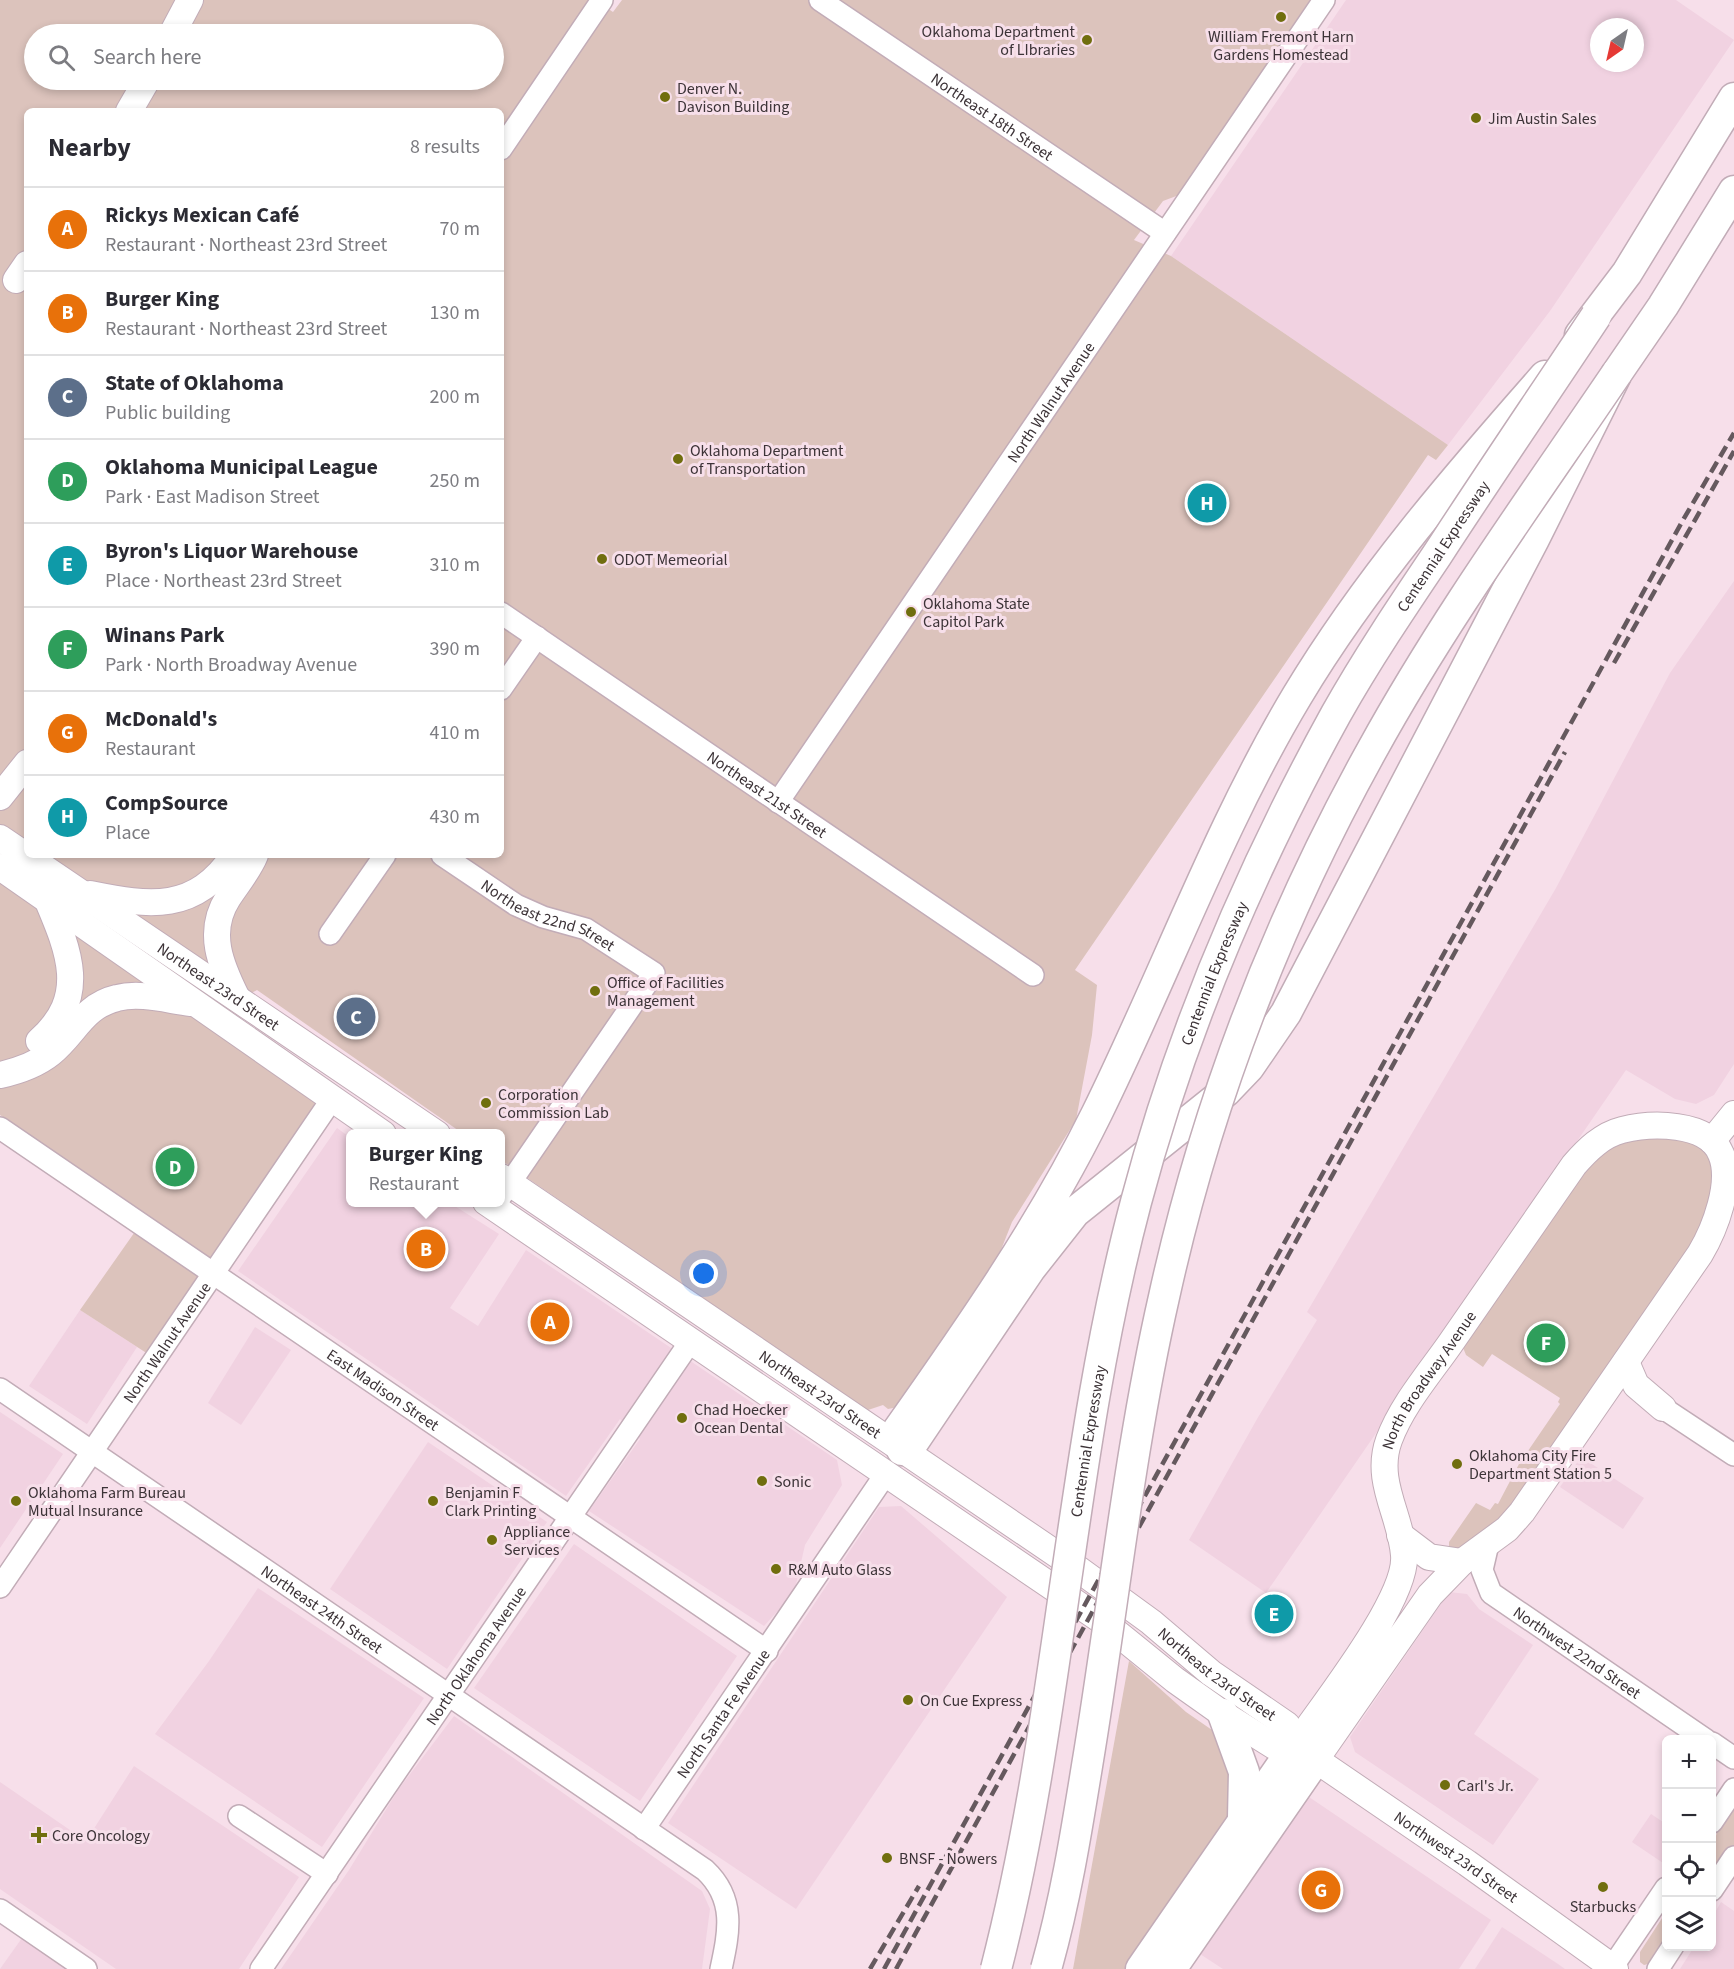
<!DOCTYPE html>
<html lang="en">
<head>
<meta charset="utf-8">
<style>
  :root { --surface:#fff; --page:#f7f7f7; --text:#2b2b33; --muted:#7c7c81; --line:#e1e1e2; --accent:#0b8043 }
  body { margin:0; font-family:"Source Sans 3",sans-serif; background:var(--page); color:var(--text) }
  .controls { position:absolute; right:18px; bottom:18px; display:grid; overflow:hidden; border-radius:9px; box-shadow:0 3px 9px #0003 }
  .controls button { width:54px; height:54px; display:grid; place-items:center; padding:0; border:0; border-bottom:2px solid var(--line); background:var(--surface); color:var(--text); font:30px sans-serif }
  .compass { position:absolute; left:1590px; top:18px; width:54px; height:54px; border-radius:50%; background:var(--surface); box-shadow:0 3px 9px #0003; rotate:214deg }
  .you { position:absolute; left:704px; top:1274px; width:21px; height:21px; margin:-15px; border:4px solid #fff; border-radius:50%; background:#1a73e8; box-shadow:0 0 0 9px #1a73e833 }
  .badge { display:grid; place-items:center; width:39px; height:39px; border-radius:50%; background:var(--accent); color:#fff; font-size:20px; font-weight:700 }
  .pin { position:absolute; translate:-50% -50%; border:3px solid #fff; box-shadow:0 2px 6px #0006 }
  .popup { position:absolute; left:346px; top:1129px; width:159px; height:78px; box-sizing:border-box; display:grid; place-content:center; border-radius:9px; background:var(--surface); filter:drop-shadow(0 2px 4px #0005); font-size:20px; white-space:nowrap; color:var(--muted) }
  .popup b { font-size:22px; color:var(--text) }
  .popup::after { content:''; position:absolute; left:50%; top:100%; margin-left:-12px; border:12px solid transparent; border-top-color:var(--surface) }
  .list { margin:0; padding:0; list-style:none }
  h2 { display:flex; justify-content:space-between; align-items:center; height:78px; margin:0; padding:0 24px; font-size:26px }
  h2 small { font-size:20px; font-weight:400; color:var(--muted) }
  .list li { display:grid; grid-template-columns:39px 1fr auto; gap:18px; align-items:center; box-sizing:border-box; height:84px; padding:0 24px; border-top:2px solid var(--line) }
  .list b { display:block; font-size:22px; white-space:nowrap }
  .list p { margin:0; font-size:20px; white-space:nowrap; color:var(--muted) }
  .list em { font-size:20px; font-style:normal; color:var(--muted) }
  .icon { flex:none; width:33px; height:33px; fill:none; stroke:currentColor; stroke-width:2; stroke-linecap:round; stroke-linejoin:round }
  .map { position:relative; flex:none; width:1734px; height:1969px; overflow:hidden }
  .search { position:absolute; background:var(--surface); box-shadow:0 3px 9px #0003; left:24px; top:24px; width:480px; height:66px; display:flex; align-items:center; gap:15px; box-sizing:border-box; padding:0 21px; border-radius:33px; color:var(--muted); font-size:22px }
  .panel { position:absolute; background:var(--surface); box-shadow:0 3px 9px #0003; left:24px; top:108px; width:480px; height:750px; border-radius:9px }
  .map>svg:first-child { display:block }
  .built { fill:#f1d2e1; fill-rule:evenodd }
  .green { fill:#dcc3bc; fill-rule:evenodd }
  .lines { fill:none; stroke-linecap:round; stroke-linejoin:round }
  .minor-casing { stroke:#c2acb7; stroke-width:24 }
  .major-casing { stroke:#c2acb7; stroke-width:28 }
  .highway-casing { stroke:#c2acb7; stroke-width:33 }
  .minor { stroke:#fff; stroke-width:21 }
  .major { stroke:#fff; stroke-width:26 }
  .highway { stroke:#fff; stroke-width:30 }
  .rail { stroke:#65595e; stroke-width:4.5; stroke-dasharray:12 6; stroke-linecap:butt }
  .highway-bridge-casing { stroke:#c2acb7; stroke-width:33; stroke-linecap:butt }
  .highway-bridge { stroke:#fff; stroke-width:30 }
  .poi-dot { fill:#706e0e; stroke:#f7dfea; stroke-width:2 }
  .labels { text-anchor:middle; stroke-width:6; stroke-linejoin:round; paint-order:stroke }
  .poi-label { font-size:16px; fill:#3c3337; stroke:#f7dfea; text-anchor:start }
  .street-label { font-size:16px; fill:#3c3337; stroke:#f7dfea }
</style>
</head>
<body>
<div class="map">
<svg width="1734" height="1969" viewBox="0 0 1734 1969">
  <rect width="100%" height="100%" fill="#f7dfea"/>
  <g class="built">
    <path d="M1346,0H1676L1734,40L1550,311L1448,445L1171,256ZM1599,27H1635V63H1599Z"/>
    <polygon points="1734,581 1734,1064 1714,1095 1696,1104 1675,1099 1626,1070 1266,1593 1189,1540 1257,1419 1317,1320 1307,1312 1556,888 1670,673"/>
    <polygon points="337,1128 351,1138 351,1202 450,1203 499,1234 450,1308 478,1326 526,1250 837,1460 842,1485 805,1545 794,1593 764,1626 589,1511 640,1439 620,1419 566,1496 238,1271"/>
    <polygon points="80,1310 137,1347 87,1424 29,1386"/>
    <polygon points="255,1327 291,1350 241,1425 208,1403"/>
    <polygon points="0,1412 63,1454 0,1548"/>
    <polygon points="428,1442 547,1522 447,1669 330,1589"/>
    <polygon points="1581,1457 1644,1498 1623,1529 1560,1487"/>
    <polygon points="901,1506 1007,1597 796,1909 668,1823 879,1507"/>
    <polygon points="574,1544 737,1656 640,1801 474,1688"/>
    <polygon points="258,1588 424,1698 322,1847 155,1734 209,1661"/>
    <polygon points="1449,1592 1467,1594 1479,1609 1533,1645 1474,1734 1539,1779 1493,1845 1355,1752 1350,1737"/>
    <polygon points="454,1716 702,1891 710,1909 702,1969 281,1969 349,1870 398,1790"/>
    <polygon points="134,1766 299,1877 239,1969 116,1969 0,1889 0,1782 86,1841"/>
    <polygon points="1309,1797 1491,1920 1459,1969 1223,1969 1200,1954"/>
    <polygon points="1651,1814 1666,1824 1666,1865 1632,1842"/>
    <polygon points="1721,1902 1734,1911 1734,1969 1680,1969 1694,1947 1712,1946 1712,1918"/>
    <polygon points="1502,1927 1558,1964 1565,1969 1475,1969"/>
    <polygon points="22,1938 68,1969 0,1969"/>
  </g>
  <g class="green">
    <path d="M0,0H595L613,12L622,0H1310L1179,195L1163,201L1134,240L1171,256L1448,445L1436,460L1428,455L1075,970L1097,985L1092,1035L1076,1120L1012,1222L997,1260L898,1407L888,1409L883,1405L868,1410L860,1406L501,1160V1134L462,1133L257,990L199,1022L253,1055L311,1097L315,1104L313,1111L148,1354L80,1310L146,1216L0,1115ZM34,34H494V80H34ZM27,111H501V855H27Z"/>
    <path d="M1640,1136C1654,1138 1674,1136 1688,1141C1727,1155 1710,1196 1705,1227L1511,1514L1458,1550L1449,1548V1542L1476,1503L1490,1510L1495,1503L1498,1504L1519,1464L1560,1404L1558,1402L1560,1398L1492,1354L1483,1367L1466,1355L1462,1345L1584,1167L1609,1147Z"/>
    <polygon points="1129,1661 1186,1712 1212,1730 1227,1749 1234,1777 1231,1815 1127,1969 1073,1969"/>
    <path d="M1734,1801V1845L1712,1878C1712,1843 1714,1830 1734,1801Z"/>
    <path d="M1666,1912C1666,1932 1669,1961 1644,1965L1640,1962V1952Z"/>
  </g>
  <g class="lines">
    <g class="minor-casing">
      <g id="minor">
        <path id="s1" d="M820,0L1165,233"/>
        <polyline points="501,149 602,0"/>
        <path id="s2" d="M501,613L1033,975"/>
        <polyline points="501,689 537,637"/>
        <path id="s3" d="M778,802L1324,0"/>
        <path id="s4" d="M442,855L516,905L543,917L586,929L654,973L501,1196"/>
        <polyline points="330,934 385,855"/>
        <path id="s5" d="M0,1128L767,1651"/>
        <path id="s6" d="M0,1389L705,1870C736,1899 729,1932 721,1969"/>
        <polyline points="1663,1408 1734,1455"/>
        <path id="s7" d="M1488,1544L1482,1570L1491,1593L1706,1740"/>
        <path id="s8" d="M0,1587L332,1099"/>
        <polyline points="1712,1743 1734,1758"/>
        <polyline points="239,1816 327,1874"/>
        <polyline points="1712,1822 1734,1789"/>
        <path id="s9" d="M644,1829L885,1475"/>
        <polyline points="1712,1890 1734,1857"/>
        <polyline points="0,1910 86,1969"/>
        <path id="s10" d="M261,1969L690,1342"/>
        <polyline points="1611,1969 1666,1888"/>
        <polyline points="1658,1969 1673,1946"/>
      </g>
    </g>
    <g class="major-casing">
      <g id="major">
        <polyline points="172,34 190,0"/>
        <polyline points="129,111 147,80"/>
        <polyline points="16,280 27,264"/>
        <polyline points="0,797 27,763"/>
        <path id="s11" d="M0,838L437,1134"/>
        <polyline points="0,867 383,1134"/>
        <path d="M90,894C150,906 195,913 234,855"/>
        <path d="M237,998C221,966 206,932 228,898C237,884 249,870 255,855"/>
        <path d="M39,1041C89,997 69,951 47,899"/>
        <path d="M0,1075C18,1071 36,1065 51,1053C75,1034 83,1006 117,998C140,992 167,1000 191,1003"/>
        <polyline points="1712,1141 1734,1114"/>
        <path id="s12" d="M501,1177L1074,1566L1151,1622L1211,1673L1287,1725L1295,1746"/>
        <polyline points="486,1202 1101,1620 1175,1680 1223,1714 1274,1746 1295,1746"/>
        <polyline points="1626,1362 1636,1385 1663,1408"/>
        <polyline points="1400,1535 1429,1557 1462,1562"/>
        <path id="s13" d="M1295,1746C1322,1706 1408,1599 1404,1555C1401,1515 1374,1481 1389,1440C1402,1405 1429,1374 1450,1344C1491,1284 1533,1225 1574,1165C1587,1150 1602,1135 1622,1130C1650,1123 1708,1121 1721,1154C1733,1182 1715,1229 1700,1254L1522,1512L1507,1529L1462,1562L1430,1595L1316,1759"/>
        <path id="s14" d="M1303,1751L1467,1863L1615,1969"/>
      </g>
    </g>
    <g class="highway-casing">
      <g id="highway">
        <polyline points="1580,335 1627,273 1734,98"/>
        <path d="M1545,376C1456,477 1366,581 1297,696C1218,828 1165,975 1097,1113C1042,1225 970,1328 898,1430L902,1450L914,1441L1030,1269L1075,1212L1226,1091L1249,1067L1286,1013L1534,539L1617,373L1663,306L1734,191"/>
        <polyline points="1223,1714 1244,1772 1243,1818"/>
        <polyline points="1141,1969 1295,1746"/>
        <polyline points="1171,1969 1316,1759"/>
      </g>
    </g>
    <use href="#minor" class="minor"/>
    <use href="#major" class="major"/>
    <use href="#highway" class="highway"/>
    <g class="rail">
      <polyline points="1614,663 1734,451"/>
      <polyline points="870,1969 919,1886"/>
      <polyline points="884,1969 1683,520 1734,433"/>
      <polyline points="896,1969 1565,752"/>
    </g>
    <g class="highway-bridge-casing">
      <g id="highway-bridge">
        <path id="s15" d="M996,1969C1061,1717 1069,1454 1136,1202C1181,1032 1251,868 1336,714C1367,659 1402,607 1437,555C1489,475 1543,396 1596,316"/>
        <path d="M1046,1969C1065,1902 1076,1834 1087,1766C1113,1610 1129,1451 1164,1297C1206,1106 1277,921 1372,750C1444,619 1533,497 1617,373"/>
      </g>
    </g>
    <use href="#highway-bridge" class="highway-bridge"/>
  </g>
  <g class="poi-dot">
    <circle cx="1281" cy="17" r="6"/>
    <circle cx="1087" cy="40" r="6"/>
    <circle cx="665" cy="97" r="6"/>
    <circle cx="1476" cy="118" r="6"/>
    <circle cx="678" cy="459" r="6"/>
    <circle cx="602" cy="559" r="6"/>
    <circle cx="911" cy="612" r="6"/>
    <circle cx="595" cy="991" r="6"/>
    <circle cx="486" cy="1103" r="6"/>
    <circle cx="682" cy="1418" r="6"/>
    <circle cx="1457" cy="1464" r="6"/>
    <circle cx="762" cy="1481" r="6"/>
    <circle cx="16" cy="1501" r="6"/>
    <circle cx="433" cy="1501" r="6"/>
    <circle cx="492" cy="1540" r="6"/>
    <circle cx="776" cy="1569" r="6"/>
    <circle cx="908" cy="1700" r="6"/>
    <circle cx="1445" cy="1785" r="6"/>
    <path d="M36 1826h6v6h6v6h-6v6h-6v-6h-6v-6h6z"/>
    <circle cx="887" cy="1858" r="6"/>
    <circle cx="1603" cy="1887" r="6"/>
  </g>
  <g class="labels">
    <g class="poi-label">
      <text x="1075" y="37" text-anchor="end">Oklahoma Department<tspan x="1075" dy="18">of LIbraries</tspan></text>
      <text x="1281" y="42" text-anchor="middle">William Fremont Harn<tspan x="1281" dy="18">Gardens Homestead</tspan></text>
      <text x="677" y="94">Denver N.<tspan x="677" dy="18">Davison Building</tspan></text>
      <text x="1488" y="124">Jim Austin Sales</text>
      <text x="690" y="456">Oklahoma Department<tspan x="690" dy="18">of Transportation</tspan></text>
      <text x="614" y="565">ODOT Memeorial</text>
      <text x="923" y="609">Oklahoma State<tspan x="923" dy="18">Capitol Park</tspan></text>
      <text x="607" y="988">Office of Facilities<tspan x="607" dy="18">Management</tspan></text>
      <text x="498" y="1100">Corporation<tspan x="498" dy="18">Commission Lab</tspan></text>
      <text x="694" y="1415">Chad Hoecker<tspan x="694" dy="18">Ocean Dental</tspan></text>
      <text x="1469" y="1461">Oklahoma City Fire<tspan x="1469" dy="18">Department Station 5</tspan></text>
      <text x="774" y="1487">Sonic</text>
      <text x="28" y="1498">Oklahoma Farm Bureau<tspan x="28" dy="18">Mutual Insurance</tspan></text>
      <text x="445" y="1498">Benjamin F<tspan x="445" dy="18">Clark Printing</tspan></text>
      <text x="504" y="1537">Appliance<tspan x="504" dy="18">Services</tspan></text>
      <text x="788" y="1575">R&amp;M Auto Glass</text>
      <text x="920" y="1706">On Cue Express</text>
      <text x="1457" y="1791">Carl's Jr.</text>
      <text x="52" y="1841">Core Oncology</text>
      <text x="899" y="1864">BNSF - Nowers</text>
      <text x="1603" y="1912" text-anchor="middle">Starbucks</text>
    </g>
    <g class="street-label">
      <text dy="6" stroke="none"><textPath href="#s1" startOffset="208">Northeast 18th Street</textPath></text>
      <text dy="6" stroke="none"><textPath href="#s3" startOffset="484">North Walnut Avenue</textPath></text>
      <text dy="6" stroke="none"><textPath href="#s15" startOffset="1508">Centennial Expressway</textPath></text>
      <text dy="6" stroke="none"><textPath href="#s2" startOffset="322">Northeast 21st Street</textPath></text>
      <text dy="6" stroke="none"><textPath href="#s4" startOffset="123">Northeast 22nd Street</textPath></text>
      <text dy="6" stroke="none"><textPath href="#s15" startOffset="1022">Centennial Expressway</textPath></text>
      <text dy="6" stroke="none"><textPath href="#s11" startOffset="264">Northeast 23rd Street</textPath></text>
      <text dy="6" stroke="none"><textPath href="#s8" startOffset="296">North Walnut Avenue</textPath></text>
      <text dy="6" stroke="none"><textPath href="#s13" startOffset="412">North Broadway Avenue</textPath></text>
      <text dy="6" stroke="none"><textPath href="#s5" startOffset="464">East Madison Street</textPath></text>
      <text dy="6" stroke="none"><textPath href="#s12" startOffset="386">Northeast 23rd Street</textPath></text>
      <text dy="6" stroke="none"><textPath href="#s15" startOffset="536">Centennial Expressway</textPath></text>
      <text dy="6" stroke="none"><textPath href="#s6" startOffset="390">Northeast 24th Street</textPath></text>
      <text dy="6" stroke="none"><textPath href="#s7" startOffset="156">Northwest 22nd Street</textPath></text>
      <text dy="6" stroke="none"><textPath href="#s10" startOffset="380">North Oklahoma Avenue</textPath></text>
      <text dy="6" stroke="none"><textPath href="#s12" startOffset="872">Northeast 23rd Street</textPath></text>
      <text dy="6" stroke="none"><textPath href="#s9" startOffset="140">North Santa Fe Avenue</textPath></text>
      <text dy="6" stroke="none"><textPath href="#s14" startOffset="186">Northwest 23rd Street</textPath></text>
    </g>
  </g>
</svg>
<div class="controls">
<button>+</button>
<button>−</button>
<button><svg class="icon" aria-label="locate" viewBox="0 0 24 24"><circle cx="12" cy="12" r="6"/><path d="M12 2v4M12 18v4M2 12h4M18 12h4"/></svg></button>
<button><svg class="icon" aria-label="layers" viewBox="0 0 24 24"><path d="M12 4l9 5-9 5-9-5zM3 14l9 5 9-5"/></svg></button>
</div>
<svg class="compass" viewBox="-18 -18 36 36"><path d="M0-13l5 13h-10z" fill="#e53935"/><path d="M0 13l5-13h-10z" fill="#7c7c81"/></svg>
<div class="you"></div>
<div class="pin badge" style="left:550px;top:1322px;background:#e8710a">A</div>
<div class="pin badge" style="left:426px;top:1249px;background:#e8710a">B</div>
<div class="popup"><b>Burger King</b>Restaurant</div>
<div class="pin badge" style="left:356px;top:1017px;background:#5c6f8a">C</div>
<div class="pin badge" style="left:175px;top:1167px;background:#2e9e5b">D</div>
<div class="pin badge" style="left:1274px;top:1614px;background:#0f9aa8">E</div>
<div class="pin badge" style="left:1546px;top:1343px;background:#2e9e5b">F</div>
<div class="pin badge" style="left:1321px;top:1890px;background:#e8710a">G</div>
<div class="pin badge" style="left:1207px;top:503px;background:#0f9aa8">H</div>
<div class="search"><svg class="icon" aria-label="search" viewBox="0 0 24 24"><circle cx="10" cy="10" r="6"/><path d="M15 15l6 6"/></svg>Search here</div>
<section class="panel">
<h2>Nearby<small>8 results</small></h2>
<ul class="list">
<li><span class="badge" style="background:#e8710a">A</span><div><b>Rickys Mexican Café</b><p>Restaurant · Northeast 23rd Street</p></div><em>70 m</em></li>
<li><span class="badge" style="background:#e8710a">B</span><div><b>Burger King</b><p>Restaurant · Northeast 23rd Street</p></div><em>130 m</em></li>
<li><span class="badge" style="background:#5c6f8a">C</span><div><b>State of Oklahoma</b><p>Public building</p></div><em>200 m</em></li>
<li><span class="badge" style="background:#2e9e5b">D</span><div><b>Oklahoma Municipal League</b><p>Park · East Madison Street</p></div><em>250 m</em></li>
<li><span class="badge" style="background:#0f9aa8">E</span><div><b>Byron's Liquor Warehouse</b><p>Place · Northeast 23rd Street</p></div><em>310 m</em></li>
<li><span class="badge" style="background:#2e9e5b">F</span><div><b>Winans Park</b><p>Park · North Broadway Avenue</p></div><em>390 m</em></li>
<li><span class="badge" style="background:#e8710a">G</span><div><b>McDonald's</b><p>Restaurant</p></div><em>410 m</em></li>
<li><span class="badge" style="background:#0f9aa8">H</span><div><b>CompSource</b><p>Place</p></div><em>430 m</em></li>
</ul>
</section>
</div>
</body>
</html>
